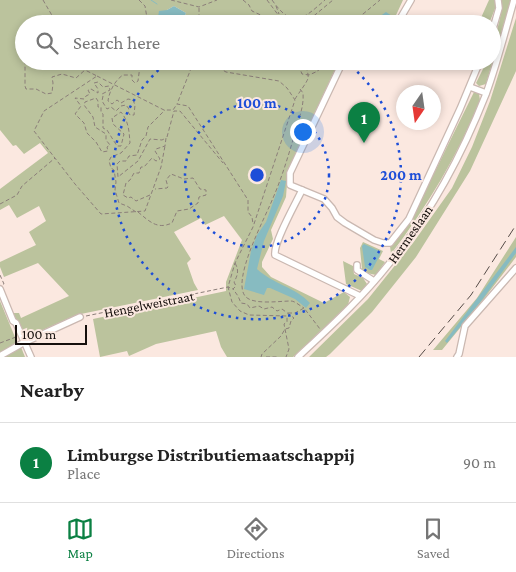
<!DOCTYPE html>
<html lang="en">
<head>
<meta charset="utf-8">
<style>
  :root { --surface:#fff; --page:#f6f6f6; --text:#222; --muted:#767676; --line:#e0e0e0; --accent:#0b8043 }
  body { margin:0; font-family:"Crimson Pro",serif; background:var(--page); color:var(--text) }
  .compass { position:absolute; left:396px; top:85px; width:45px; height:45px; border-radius:50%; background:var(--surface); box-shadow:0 2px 8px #0003; rotate:193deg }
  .scale { position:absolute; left:15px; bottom:12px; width:72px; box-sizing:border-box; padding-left:5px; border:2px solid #150f0c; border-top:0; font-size:14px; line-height:18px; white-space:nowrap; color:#150f0c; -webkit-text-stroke:4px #fbe8e0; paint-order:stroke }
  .you { position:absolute; left:302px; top:131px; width:18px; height:18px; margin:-12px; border:4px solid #fff; border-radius:50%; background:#1a73e8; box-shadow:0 0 0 8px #1a73e833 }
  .badge { display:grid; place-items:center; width:32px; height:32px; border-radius:50%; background:var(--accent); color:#fff; font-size:16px; font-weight:700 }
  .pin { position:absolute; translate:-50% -41px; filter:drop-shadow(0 1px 2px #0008) }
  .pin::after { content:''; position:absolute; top:26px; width:18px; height:15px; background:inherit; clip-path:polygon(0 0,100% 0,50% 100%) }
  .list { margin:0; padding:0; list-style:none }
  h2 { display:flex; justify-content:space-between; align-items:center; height:65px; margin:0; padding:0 20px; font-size:21px }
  h2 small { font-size:16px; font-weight:400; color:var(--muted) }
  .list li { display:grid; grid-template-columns:32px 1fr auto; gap:15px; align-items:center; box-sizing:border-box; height:80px; padding:0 20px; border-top:1px solid var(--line) }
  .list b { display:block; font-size:19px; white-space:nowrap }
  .list p { margin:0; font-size:16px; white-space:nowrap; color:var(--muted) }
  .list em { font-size:16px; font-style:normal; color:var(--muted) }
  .icon { flex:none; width:28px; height:28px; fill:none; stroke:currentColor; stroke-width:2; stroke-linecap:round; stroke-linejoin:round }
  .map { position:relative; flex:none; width:516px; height:357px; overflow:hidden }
  .search { position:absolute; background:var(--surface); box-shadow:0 2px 8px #0003; left:15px; right:15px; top:15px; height:55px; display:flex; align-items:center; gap:12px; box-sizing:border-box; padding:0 18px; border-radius:28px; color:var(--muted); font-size:19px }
  .sheet { height:145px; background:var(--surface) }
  nav { display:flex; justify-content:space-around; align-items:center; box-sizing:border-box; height:70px; border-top:1px solid var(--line); background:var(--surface); font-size:14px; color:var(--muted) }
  nav a { display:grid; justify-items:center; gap:2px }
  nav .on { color:var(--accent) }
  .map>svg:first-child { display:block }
  .green { fill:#bbc39d }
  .water { fill:#87bbc1 }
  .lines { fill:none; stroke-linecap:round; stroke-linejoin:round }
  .stream { stroke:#87bbc1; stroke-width:1 }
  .minor-casing { stroke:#cab8b1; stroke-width:8 }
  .path { stroke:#8b7e79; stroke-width:1; stroke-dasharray:4 2.5; stroke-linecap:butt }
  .minor { stroke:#fff; stroke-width:5.5 }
  .rail { stroke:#564c48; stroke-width:1; stroke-dasharray:10 5; stroke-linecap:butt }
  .ring { fill:none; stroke:#1d4ed8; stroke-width:2.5; stroke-dasharray:2.5 5 }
  .labels { text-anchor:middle; stroke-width:4; stroke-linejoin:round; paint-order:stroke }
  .street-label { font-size:14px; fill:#150f0c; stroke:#fbe8e0 }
  .centre { fill:#1d4ed8; stroke:#fbe8e0; stroke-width:2.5 }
  .ring-label { font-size:15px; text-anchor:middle; font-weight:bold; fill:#1d4ed8; stroke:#fbe8e0; stroke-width:4; stroke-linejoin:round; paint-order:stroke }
</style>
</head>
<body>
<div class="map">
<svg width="516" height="357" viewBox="0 0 516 357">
  <rect width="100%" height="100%" fill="#fbe8e0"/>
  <g class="green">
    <polygon points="0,0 403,0 392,24 181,24 186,13 174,6 167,10 164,20 167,24 24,24 24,61 339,61 288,170 286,197 271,230 273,239 262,262 262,267 271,277 324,303 344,292 350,297 348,305 293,357 227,357 221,347 216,331 156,344 129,356 127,351 100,357 93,319 226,291 226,282 242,240 224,216 205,225 201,218 174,232 191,259 187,263 194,283 198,290 76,315 27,337 25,336 13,319 13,313 19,313 21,318 69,296 38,263 4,277 0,267 0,262 36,245 29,232 46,221 39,206 17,218 9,205 0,210 0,189 48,153 40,143 24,154 16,145 13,146 0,130"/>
    <polygon points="489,0 495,0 495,9 490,21 486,23 480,20"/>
    <path d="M502,0H511L486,84L479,86L476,83L487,61H492C492,40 502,21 502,0Z"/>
    <polygon points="516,18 516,71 470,171 416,257 372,312 330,354 326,357 309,357 368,299 413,243 452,188 472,147 490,101"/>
    <path d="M474,92L479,94L480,100C458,155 427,207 391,254L390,246L393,245L412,218Z"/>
    <polygon points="516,237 516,257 483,300 442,350 433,350 477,298"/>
    <polygon points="363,242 383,251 379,259 385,262 376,275 367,273 362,269 360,248"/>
    <polygon points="343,261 353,266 354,274 363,278 367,284 362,291 346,284"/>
    <polygon points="0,301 17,342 0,353"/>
    <polygon points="21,347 25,357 2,357"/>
  </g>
  <g class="water">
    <polygon points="174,6 186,13 181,24 167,24 164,20 158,17 159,11 167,10"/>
    <polygon points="386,12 392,16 388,24 369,24"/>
    <path d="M281,180L286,181L283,196L264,241L257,269C273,284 295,287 310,303L306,308L295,299L270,288H267L264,295L244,289L251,251L257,235L266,222Z"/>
    <polygon points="364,244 379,251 380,255 372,270 370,270 365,267 362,246"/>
    <polygon points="516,247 516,253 482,300 447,343 445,341"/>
  </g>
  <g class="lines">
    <polyline class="stream" points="151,0 157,4"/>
    <g class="minor-casing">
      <g id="minor">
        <polyline points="397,24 411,0"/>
        <polyline points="492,32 499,8 498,0"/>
        <polyline points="343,61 290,173 290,185 324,199 332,208 337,217 345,223 374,240 383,243 390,243 409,219 460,109 480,61"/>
        <polyline points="470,87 486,93"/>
        <path d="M302,190C296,203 273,243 275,255L360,296"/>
        <polyline points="357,265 357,270 374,281"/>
        <polyline points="0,289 13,321 16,323 31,357"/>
        <polyline points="0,356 21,344 80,317"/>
        <path d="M298,357C329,328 361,299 388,265C430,215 462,155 486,94C497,64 505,32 514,0"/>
        <polyline points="457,357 459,354 465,326 516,268"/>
      </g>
    </g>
    <g class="path">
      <polyline points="43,0 57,24"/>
      <polyline points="139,0 145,6 147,18 153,24"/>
      <polyline points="171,0 199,7 217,0"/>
      <polyline points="243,0 249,5 252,11 265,17 269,24"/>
      <polyline points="267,0 285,24"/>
      <path d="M272,0C293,30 303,19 325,0"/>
      <polyline points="276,6 279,14"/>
      <polyline points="83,24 88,22 91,24"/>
      <polyline points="196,24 199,19 199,8"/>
      <polyline points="304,24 333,0"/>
      <polyline points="346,24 363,14 380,0"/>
      <polyline points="27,61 25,63 25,86 26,89 36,89 46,94 52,93 53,83 52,77 62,74 76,78 85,70 92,66 89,61"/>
      <polyline points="79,61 83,69 97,76 44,111 34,131 75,184 101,214 145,211 161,167 165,146"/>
      <polyline points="99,61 99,68 101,69 116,61"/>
      <polyline points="194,61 177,104 188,106 248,200 248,212 252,217 253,224"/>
      <polyline points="207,61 226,72 279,81 287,88 295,100 253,227 235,263 228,287 232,302 240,311 249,315 287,316 287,322 284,324 289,349 286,357"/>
      <polyline points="294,61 298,64 302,74 309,75 318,71 321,61"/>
      <polyline points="97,76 164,110 173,110 177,104"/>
      <path d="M300,89L303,93C304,105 300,115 297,126C290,150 283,175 273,198C266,216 230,282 246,297C254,305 280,301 291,301C295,301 300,306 304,308"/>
      <path d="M295,99C298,94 308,81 308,78C309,73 305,66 304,61"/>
      <polyline points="167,137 174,111 180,111 223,163"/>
      <polyline points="150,195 136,201 131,197 128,198 123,195 126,183 130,180 134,173 139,173 141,167 144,167 152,158 156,161 160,159 155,151 156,149 165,146 166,138 162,140 150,139 138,161 118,177 117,164 120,161 126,161 129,156 137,155 142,140 146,136 148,127 165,110"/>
      <polyline points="0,204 17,195 22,186 55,158"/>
      <path d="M136,212L127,206L119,203L115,190L116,182L114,170L111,168L109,161L111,157L121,153L130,143C129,131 129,122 121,112L112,118L113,124L124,134L121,146H117L107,130L103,128V114L101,112V107H98V101L96,98L85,102L84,105L93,117L95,127L106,134V140L110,145L107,147L108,151L102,152L96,142L87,133L84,123L75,114L81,106L75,98L84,99L86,96L90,94L88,90L91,89L98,93V89L94,83L98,82L103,87L109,86L110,90L102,94L103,96L102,101L107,109L111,107L116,111L121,106L126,105L129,109L128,112L130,115H134L135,105L133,100L128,99L121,103L117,100L112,104L108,101C109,92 115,80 123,75H132V80L135,83L138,81L140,66L144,61"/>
      <path d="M138,212C149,221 157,230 172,223L177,211L189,209L198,203L199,197L206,195V190L200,189L193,178L184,179L171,174L166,180L168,187L167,188L155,189"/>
      <path d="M235,263C239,270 238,275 234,282L236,286L233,289L238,296L241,303L247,304L250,308L259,306L264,309L272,307L277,311L282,309L294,318L291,321L289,328L285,329L281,336L262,354L261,357"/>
      <polyline points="0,275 4,284 2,285"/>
      <polyline points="288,313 295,313 304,308 320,329"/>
      <polyline points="86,316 228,287 233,289"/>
      <polyline points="0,343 16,337"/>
      <polyline points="266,357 277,357"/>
    </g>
    <use href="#minor" class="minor"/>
    <polyline class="rail" points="419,357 471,295 516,225"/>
  </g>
  <g class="ring">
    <circle cx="257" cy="175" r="72"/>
    <path d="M346 62A144 144 0 1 1 168 62"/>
  </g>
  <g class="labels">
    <g class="street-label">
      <text transform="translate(410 234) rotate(-55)" y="5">Hermeslaan</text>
      <text transform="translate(149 304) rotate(-11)" y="5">Hengelweistraat</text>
    </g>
  </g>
  <circle cx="257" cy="175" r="8" class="centre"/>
  <g class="ring-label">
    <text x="257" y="108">100 m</text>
    <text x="401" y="180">200 m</text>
  </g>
</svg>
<svg class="compass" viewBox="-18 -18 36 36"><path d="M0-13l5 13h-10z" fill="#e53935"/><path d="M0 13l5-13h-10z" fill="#767676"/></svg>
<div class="scale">100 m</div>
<div class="you"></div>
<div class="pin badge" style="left:364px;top:143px">1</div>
<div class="search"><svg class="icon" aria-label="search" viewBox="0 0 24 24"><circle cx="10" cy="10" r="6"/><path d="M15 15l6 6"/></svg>Search here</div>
</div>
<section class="sheet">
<h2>Nearby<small></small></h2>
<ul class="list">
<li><span class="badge">1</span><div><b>Limburgse Distributiemaatschappij</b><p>Place</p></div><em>90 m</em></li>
</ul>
</section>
<nav>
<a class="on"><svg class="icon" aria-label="map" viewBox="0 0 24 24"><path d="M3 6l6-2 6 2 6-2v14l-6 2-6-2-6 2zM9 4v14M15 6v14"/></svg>Map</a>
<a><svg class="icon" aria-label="directions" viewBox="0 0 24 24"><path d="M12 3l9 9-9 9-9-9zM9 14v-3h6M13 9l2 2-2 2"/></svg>Directions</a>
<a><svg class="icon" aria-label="saved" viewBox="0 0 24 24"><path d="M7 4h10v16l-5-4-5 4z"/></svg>Saved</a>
</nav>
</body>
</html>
